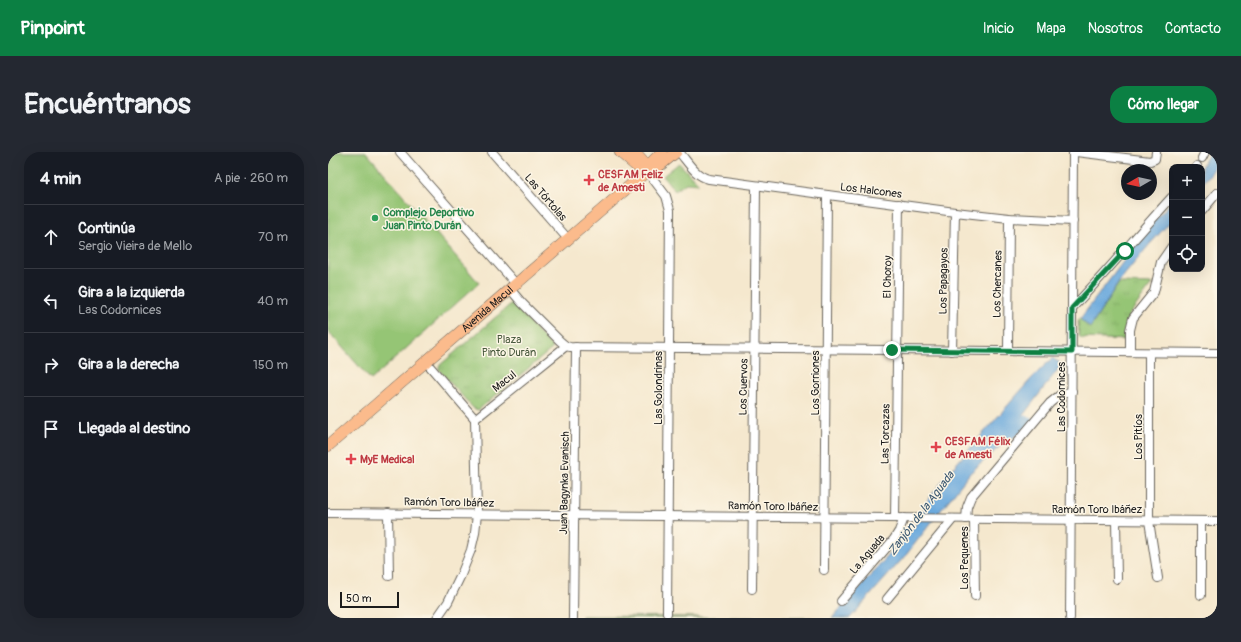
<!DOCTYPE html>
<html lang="es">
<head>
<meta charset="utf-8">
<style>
  :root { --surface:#171b24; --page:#242831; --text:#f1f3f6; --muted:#9ea1a6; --line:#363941; --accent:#0b8043 }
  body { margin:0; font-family:Pangolin,sans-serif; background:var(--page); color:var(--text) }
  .controls { position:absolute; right:12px; top:12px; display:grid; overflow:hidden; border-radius:8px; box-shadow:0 4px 16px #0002 }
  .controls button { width:36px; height:36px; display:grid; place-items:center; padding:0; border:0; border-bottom:1px solid var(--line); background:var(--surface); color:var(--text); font:20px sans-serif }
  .compass { position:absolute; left:793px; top:12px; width:36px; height:36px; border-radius:50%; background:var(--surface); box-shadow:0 4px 16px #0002; rotate:261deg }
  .scale { position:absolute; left:12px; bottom:10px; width:59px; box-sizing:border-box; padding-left:4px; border:2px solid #1c1c1c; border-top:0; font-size:11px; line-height:14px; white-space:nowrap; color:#1c1c1c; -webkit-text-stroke:3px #fcf5e5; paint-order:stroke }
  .stop { position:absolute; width:12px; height:12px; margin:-9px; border:3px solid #0b8043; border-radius:50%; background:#fff }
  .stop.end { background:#0b8043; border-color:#fff; box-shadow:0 1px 4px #0008 }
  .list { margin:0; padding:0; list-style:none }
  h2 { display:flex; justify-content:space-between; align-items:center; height:52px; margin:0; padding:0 16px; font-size:17px }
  h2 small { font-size:13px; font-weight:400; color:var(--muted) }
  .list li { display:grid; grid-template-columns:26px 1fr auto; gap:12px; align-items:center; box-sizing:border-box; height:64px; padding:0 16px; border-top:1px solid var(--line) }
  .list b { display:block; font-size:15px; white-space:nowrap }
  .list p { margin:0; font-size:13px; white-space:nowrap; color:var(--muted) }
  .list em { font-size:13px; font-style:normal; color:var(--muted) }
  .icon { flex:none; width:22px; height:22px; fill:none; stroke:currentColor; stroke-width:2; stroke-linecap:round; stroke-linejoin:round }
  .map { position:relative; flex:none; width:889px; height:466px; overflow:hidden; border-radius:16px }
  header { display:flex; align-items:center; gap:24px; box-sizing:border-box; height:56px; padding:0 20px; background:var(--accent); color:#fff }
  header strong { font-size:19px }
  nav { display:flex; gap:22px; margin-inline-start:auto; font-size:14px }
  .intro { display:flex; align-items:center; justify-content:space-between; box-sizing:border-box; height:96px; padding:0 24px }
  h1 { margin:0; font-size:28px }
  .button { padding:10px 18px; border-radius:16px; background:var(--accent); color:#fff; font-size:14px; font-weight:700 }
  main { display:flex; gap:24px; padding:0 24px }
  aside { flex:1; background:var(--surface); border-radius:16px; box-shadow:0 4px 16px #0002 }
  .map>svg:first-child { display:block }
  .grass { fill:#95c575; stroke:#587048 }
  .park { fill:url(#park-tufts); stroke:#587048 }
  .water { fill:#6aa9dd; stroke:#43627c }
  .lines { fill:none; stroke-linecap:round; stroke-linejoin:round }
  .river { stroke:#6aa9dd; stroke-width:14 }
  .minor-casing { stroke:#68635a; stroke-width:10 }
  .major-casing { stroke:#68635a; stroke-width:12 }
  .minor { stroke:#fff; stroke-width:8 }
  .major { stroke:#fbbb8c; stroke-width:11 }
  .route { stroke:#0b8043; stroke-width:5 }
  .health-dot { fill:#e0444e; stroke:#fcf5e5; stroke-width:1.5 }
  .leisure-dot { fill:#2e9e5b; stroke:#fcf5e5; stroke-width:1.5 }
  .labels { text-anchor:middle; stroke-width:3; stroke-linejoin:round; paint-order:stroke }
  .health-label { font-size:11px; font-weight:bold; fill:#be3a42; stroke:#fcf5e5; text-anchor:start }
  .street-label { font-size:11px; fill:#1c1c1c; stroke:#fcf5e5 }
  .leisure-label { font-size:11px; font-weight:bold; fill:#27864d; stroke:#fcf5e5; text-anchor:start }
  .park-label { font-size:11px; fill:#46573b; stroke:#fcf5e5 }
  .water-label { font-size:12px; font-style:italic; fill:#3f5b73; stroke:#fcf5e5 }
</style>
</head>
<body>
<header>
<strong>Pinpoint</strong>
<nav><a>Inicio</a><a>Mapa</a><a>Nosotros</a><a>Contacto</a></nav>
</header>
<div class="intro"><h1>Encuéntranos</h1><a class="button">Cómo llegar</a></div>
<main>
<aside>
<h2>4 min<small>A pie · 260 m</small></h2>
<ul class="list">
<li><svg class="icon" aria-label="ahead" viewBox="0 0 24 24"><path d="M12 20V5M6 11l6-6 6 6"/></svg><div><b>Continúa</b><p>Sergio Vieira de Mello</p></div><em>70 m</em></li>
<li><svg class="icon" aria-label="left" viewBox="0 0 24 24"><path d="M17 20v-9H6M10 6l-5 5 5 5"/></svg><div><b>Gira a la izquierda</b><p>Las Codornices</p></div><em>40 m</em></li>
<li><svg class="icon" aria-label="right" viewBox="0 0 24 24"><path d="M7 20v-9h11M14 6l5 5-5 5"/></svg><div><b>Gira a la derecha</b></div><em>150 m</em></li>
<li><svg class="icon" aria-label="arrive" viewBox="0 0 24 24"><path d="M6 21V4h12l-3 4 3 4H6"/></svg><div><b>Llegada al destino</b></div></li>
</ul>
</aside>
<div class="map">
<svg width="889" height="466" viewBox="0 0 889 466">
  <defs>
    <pattern id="park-tufts" width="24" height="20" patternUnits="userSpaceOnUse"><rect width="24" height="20" fill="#95c575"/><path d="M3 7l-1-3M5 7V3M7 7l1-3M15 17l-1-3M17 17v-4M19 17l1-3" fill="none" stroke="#80a965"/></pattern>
  </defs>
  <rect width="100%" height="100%" fill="#fcf5e5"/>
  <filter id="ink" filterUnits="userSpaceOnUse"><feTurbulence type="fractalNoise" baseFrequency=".025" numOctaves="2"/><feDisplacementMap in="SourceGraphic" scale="8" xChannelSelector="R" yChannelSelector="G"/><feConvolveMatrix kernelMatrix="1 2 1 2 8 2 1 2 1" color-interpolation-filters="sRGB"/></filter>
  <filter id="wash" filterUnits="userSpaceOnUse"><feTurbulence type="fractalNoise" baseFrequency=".012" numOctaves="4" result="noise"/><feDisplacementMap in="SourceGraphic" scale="16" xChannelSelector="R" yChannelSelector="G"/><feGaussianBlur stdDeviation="0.9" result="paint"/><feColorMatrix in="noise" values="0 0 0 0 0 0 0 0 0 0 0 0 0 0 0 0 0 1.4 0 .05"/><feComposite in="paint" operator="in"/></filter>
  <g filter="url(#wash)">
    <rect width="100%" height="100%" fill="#f5e8ce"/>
    <g class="grass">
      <polygon points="0,0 38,0 151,131 43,228 0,179"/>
      <polygon points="254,464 484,466 254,466"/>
    </g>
    <g class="park">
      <polygon points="351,11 371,32 358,31 347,39 335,24"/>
      <polygon points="791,131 824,132 801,163 799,188 753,186 751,184 750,168 752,167 762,176"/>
      <polygon points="184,151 225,196 150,258 145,256 111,218 111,214"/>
    </g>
    <g class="water">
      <path d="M882,0H889C889,16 884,20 874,32L873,15Z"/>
      <polygon points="844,49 844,68 821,93 793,127 762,176 752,167 825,70"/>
      <polygon points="724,206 734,212 690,270 694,275 642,321 578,403 522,466 504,466 587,374 602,345 629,311 703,227"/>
    </g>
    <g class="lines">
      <polyline class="river" points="676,283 698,270"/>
    </g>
  </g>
  <g filter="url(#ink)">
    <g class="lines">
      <g class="minor-casing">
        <g id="minor">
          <polyline points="72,0 188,132"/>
          <polyline points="164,0 240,87"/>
          <path d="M351,0C360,10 367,24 381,27L627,60L681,66L745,69"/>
          <polyline points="748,0 822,9 827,7 828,0"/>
          <polyline points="874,6 877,0"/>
          <polyline points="868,15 869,14"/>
          <polyline points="319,19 338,44 342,58 339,461"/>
          <polyline points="874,59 889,41"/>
          <polyline points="182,137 194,151 232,189 238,194 242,195 889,201"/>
          <path d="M744,156C779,120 810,82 844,45"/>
          <polyline points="624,199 627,60"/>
          <polyline points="680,199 681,66"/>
          <polyline points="802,200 802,178 805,166 826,140 833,110 844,94"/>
          <polyline points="821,201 821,369 830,426"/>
          <polyline points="98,210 147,267 149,362 147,381 143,398 133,423 120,450 109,466"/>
          <polyline points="147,267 238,194"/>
          <polyline points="0,361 889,369"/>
          <polyline points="60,361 61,424"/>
          <polyline points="567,366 571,52"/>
          <polyline points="638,367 639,355 643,345 722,251 732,243 744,239"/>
          <polyline points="646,367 647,444"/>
          <polyline points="788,368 789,427"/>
          <polyline points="496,418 499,43"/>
          <polyline points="424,437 428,34"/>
          <polyline points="873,443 873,369"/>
          <polyline points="559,447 625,367"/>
          <polyline points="513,449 566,387 571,379 576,366"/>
          <polyline points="245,466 248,195"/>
          <polyline points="742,466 745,0"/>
        </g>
      </g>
      <g class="major-casing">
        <g id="major">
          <polyline points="292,0 308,14 319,19"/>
          <polyline points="306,0 316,11 319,19"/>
          <polyline points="319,19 323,11 334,0"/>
          <path id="s1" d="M0,294L319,19L331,14L348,0"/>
        </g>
      </g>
      <use href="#minor" class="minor"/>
      <use href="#major" class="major"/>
    </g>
  </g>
  <g class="lines" filter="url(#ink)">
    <polyline class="route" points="564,198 744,200 744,156 797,99"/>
  </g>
  <g class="health-dot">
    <path d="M259 22h4v4h4v4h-4v4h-4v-4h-4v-4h4z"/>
    <path d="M606 289h4v4h4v4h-4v4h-4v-4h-4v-4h4z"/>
    <path d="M21 301h4v4h4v4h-4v4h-4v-4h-4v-4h4z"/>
  </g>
  <circle class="leisure-dot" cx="47" cy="66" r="4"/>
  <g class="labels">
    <g class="health-label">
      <text x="270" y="26">CESFAM Feliz<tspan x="270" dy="13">de Amesti</tspan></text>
      <text x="617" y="293">CESFAM Félix<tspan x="617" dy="13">de Amesti</tspan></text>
      <text x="32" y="311">MyE Medical</text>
    </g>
    <g class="street-label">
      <text transform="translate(543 38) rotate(7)" y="4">Los Halcones</text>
      <text transform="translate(218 45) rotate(49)" y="4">Las Tórtolas</text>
      <text transform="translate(559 125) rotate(-89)" y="4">El Choroy</text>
      <text transform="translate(615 129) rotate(-89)" y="4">Los Papagayos</text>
      <text transform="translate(669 132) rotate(-89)" y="4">Los Chercanes</text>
      <text dy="4" stroke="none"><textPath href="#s1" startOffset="210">Avenida Macul</textPath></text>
      <text transform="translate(176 229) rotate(-38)" y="4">Macul</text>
      <text transform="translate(487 231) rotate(-90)" y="4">Los Gorriones</text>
      <text transform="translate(415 235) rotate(-89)" y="4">Los Cuervos</text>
      <text transform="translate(330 236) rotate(-90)" y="4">Las Golondrinas</text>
      <text transform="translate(733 245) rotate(-90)" y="4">Las Codornices</text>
      <text transform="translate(557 282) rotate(-89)" y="4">Las Torcazas</text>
      <text transform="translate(810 285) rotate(-90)" y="4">Los Pitíos</text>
      <text transform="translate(236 331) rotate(-89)" y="4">Juan Bagynka Evanisch</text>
      <text transform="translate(121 350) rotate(1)" y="4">Ramón Toro Ibáñez</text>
      <text transform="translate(445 354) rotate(1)" y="4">Ramón Toro Ibáñez</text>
      <text x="769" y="361">Ramón Toro Ibáñez</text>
      <text transform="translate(539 402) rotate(-50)" y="4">La Aguada</text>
      <text transform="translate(636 406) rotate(-90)" y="4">Los Pequenes</text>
    </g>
    <g class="leisure-label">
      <text x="55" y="64">Complejo Deportivo<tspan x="55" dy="13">Juan Pinto Durán</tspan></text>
    </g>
    <g class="park-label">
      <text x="181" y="191">Plaza<tspan x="181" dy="13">Pinto Durán</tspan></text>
    </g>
    <g class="water-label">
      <text transform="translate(593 361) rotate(-53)" y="4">Zanjón de la Aguada</text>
    </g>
  </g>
</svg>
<div class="controls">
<button>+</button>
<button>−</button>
<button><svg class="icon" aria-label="locate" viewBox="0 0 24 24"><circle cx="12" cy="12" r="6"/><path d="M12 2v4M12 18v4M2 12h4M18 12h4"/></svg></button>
</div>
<svg class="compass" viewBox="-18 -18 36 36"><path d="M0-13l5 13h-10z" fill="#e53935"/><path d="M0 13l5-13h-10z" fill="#9ea1a6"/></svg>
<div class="scale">50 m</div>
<div class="stop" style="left:797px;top:99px"></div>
<div class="stop end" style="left:564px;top:198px"></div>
</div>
</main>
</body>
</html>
